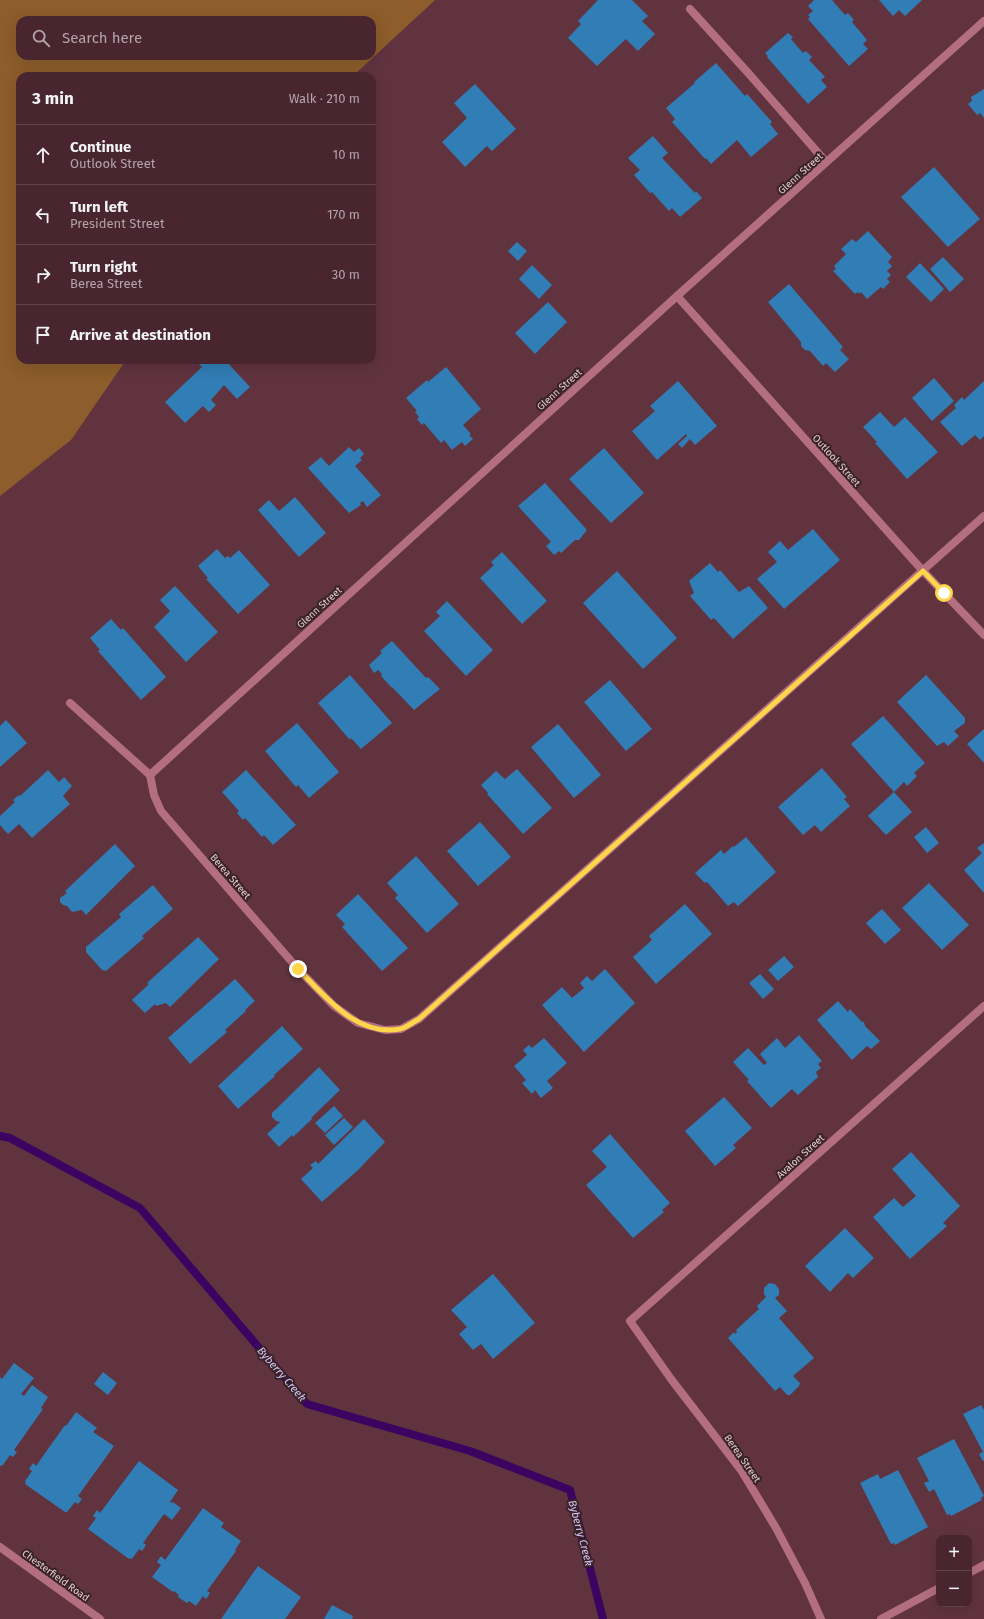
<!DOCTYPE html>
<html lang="en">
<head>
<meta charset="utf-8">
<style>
  :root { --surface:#49262f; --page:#502e37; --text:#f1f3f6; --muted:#b1a5aa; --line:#61434b }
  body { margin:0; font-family:"Fira Sans",sans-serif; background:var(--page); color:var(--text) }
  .controls { position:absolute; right:12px; bottom:12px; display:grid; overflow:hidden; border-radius:8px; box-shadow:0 4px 16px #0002 }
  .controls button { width:36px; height:36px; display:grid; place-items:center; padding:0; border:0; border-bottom:1px solid var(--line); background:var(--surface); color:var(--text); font:20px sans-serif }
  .stop { position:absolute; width:12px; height:12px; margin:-9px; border:3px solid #ffd54a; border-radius:50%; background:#fff }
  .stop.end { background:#ffd54a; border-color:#fff; box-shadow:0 1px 4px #0008 }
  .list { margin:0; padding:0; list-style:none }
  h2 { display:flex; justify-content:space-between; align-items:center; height:52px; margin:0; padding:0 16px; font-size:17px }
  h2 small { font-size:13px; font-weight:400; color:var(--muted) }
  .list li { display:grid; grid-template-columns:26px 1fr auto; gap:12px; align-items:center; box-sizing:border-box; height:60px; padding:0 16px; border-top:1px solid var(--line) }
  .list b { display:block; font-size:15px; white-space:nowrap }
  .list p { margin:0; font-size:13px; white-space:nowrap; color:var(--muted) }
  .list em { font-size:13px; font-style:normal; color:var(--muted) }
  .icon { flex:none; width:22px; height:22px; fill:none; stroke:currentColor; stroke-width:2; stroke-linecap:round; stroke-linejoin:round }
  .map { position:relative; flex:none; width:984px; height:1619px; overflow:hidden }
  .search { position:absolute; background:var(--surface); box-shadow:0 4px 16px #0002; left:16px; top:16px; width:360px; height:44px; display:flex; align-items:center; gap:10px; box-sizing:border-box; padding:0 14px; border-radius:12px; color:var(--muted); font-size:15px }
  .panel { position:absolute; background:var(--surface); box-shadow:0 4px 16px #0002; left:16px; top:72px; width:360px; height:292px; border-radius:12px }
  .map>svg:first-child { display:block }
  .green { fill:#8d5d2b; fill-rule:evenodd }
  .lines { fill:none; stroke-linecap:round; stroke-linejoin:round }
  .stream { stroke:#3a0460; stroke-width:8 }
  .building { fill:#317db5 }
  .lane { stroke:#b36e7f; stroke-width:8 }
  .street { stroke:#b36e7f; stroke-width:8 }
  .route { stroke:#ffd54a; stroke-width:5 }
  .labels { text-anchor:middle; stroke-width:4; stroke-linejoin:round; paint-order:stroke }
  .street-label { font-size:10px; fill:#e7cad0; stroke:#382328 }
  .water-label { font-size:11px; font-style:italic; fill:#d9c5f5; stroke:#382328 }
</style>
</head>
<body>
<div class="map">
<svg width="984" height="1619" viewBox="0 0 984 1619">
  <rect width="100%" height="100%" fill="#61333f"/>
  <path class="green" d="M0,0H435L353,76H20V360H126L71,440L0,496ZM20,20H372V56H20Z"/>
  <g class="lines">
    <polyline class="stream" points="0,1136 10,1138 140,1208 307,1404 470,1451 570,1490 603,1619"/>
  </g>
  <g class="building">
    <polygon points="598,0 632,0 648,16 642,21 655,34 638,51 626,39 597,66 568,38 581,24 578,21"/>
    <polygon points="814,0 832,0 845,15 848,13 854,20 852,22 867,40 863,44 868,49 849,66 808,19 810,17 808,15 813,11 808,6"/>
    <polygon points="879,0 922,0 905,16 899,10 893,16"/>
    <polygon points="788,33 793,37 791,39 803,53 806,51 812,57 809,60 825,77 821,80 827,87 808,104 767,57 768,56 765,53"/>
    <polygon points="716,63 745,96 747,94 772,122 770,124 778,134 751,157 737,140 711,164 706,158 705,159 672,122 675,119 666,108 695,83 694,82"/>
    <polygon points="475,84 516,129 492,151 487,146 465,167 442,142 467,118 454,103"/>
    <polygon points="984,89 984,118 980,113 977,115 968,104 972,101 971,97"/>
    <polygon points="653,136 668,153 662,158 695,193 696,191 702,198 680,217 672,208 669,211 652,192 650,193 634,175 640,170 628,158"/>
    <polygon points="934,167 980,219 948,247 901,197"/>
    <polygon points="868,231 892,257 888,262 892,266 887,271 891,275 887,279 890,282 883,289 881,287 867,299 861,292 859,294 858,292 855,294 833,271 836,269 834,266 846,254 841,249 852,239 856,242"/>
    <polygon points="517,242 527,251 518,261 508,251"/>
    <polygon points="943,257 964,279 950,292 930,269"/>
    <polygon points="920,263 944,289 931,302 906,277"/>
    <polygon points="532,265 552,285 539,299 519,279"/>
    <polygon points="789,284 843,347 840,350 849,359 835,372 826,363 823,366 810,351 805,350 801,346 801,342 768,302"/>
    <polygon points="548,302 567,322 535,354 515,333"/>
    <polygon points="195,360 225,360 250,387 237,399 224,385 211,400 216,405 209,412 203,406 185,423 165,402 202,367"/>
    <polygon points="446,367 481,409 463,425 471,434 469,435 473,439 465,446 462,442 452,450 444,440 441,443 424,423 422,425 417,419 419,417 415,412 417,411 406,398 427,380 428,382"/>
    <polygon points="934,378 954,401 932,421 912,398"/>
    <polygon points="678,381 717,426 695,445 690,439 682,448 678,444 687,436 686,434 657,460 632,431 655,411 650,406"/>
    <polygon points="984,381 984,436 980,440 975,435 962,446 940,422 956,408 954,405 962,397 964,400"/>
    <polygon points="880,412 894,427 905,417 938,452 907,479 875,443 877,442 863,427"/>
    <polygon points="349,447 354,452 359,448 364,454 360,458 362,460 355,466 381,495 367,507 363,501 360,503 361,505 349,513 308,468 321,457 329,466"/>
    <polygon points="604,448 644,493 611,523 569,479"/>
    <polygon points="545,483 587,530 579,540 575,540 561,553 559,551 554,555 546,546 551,542 518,506"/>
    <polygon points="295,497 326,533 299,557 258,510 269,500 279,511"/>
    <polygon points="813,529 840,560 784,609 757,579 777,562 768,552 780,541 788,550"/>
    <polygon points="217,549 225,558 228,556 230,558 239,550 270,585 238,614 206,579 208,578 198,566"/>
    <polygon points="502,552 547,601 522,624 480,578 494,565 491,562"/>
    <polygon points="710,563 718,572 720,570 739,592 749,586 768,608 733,639 714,618 711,620 690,596 694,593 689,581"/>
    <polygon points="617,571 677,638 643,669 583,603"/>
    <polygon points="175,586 218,632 186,662 154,627 170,611 160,600"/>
    <polygon points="447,601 493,650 466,676 424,631 440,616 436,612"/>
    <polygon points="111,619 121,630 123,628 166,677 141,700 98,651 100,650 90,638"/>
    <polygon points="392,641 426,678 428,677 440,689 414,710 392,687 391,687 381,676 382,674 378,670 374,673 369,665 382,653 380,651"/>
    <polygon points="350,675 392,723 361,749 351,738 350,740 318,703"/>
    <polygon points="926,675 965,718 965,723 954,731 959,736 948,746 944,742 937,746 897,702"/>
    <polygon points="610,680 652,729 626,751 584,702"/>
    <polygon points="883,716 925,763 914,773 917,776 907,786 904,782 894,792 851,744"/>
    <polygon points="6,720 27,743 0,767 0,726"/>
    <polygon points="297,723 339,772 309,798 298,785 296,787 265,751"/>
    <polygon points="558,724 601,775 574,798 531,747"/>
    <polygon points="984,729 984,763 967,744"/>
    <polygon points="822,768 847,797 844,799 850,806 821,832 815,825 803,835 778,807"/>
    <polygon points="517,769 552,808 523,834 487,794 488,793 481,785 496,771 505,779"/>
    <polygon points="48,770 59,782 64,777 72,786 63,796 70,804 32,838 19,824 8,834 0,825 0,816 15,802 13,800 19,795 20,796"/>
    <polygon points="246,770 296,825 273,845 264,835 262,837 245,818 243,820 237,813 239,811 222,792"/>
    <polygon points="894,792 912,812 886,835 868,816"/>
    <polygon points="480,822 511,857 478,886 447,851"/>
    <polygon points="926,827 939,843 927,853 914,837"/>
    <polygon points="746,837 776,872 738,906 734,902 728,906 707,882 705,883 695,873 721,850 724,854 733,846 734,847"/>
    <polygon points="984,843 984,893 964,870 982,853 977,848"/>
    <polygon points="115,844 135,866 86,915 82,910 72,912 67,906 63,905 60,902 60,898 67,893 65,891"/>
    <polygon points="416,856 459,904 427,933 395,898 398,895 387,883"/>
    <polygon points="929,883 969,925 942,950 902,908"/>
    <polygon points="153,885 173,909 142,936 144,938 106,971 102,970 86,952 86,947 121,917 119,914"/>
    <polygon points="358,894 408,948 382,971 342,927 345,924 336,915"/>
    <polygon points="685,904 712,934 656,984 633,957 652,940 649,936"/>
    <polygon points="882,909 901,930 885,944 866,923"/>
    <polygon points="198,937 219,959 170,1007 166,1003 156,1006 155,1004 145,1013 132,1000 149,984 147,983"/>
    <polygon points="784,956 794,967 778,981 768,970"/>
    <polygon points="605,969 635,1003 584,1052 542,1005 562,987 572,998 584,988 580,983 587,976 592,981"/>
    <polygon points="760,974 774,989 763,999 749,983"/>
    <polygon points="235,979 255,1001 245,1010 246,1011 225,1030 227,1032 190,1064 168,1038"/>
    <polygon points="838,1001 848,1012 850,1009 862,1022 864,1022 865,1026 880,1041 871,1049 867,1046 852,1060 817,1020"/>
    <polygon points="282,1026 303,1049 274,1075 275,1076 238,1109 218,1086"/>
    <polygon points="799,1035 822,1061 818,1064 821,1068 816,1072 818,1077 798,1095 792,1089 771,1108 747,1081 749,1080 733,1062 748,1048 764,1065 767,1063 760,1054 777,1038 785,1048"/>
    <polygon points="544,1038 567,1063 547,1081 553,1088 541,1098 535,1090 532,1094 522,1083 526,1080 514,1066 527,1055 523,1050 529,1045 532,1048"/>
    <polygon points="319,1067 340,1090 311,1118 312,1119 293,1137 292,1135 279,1147 267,1134 280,1122 276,1121 272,1117 272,1113"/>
    <polygon points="724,1097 752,1128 733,1145 736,1148 715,1166 685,1131"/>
    <polygon points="334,1106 343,1116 325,1133 315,1123"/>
    <polygon points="344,1118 353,1127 334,1145 325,1135"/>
    <polygon points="364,1119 385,1142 358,1170 322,1202 301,1179 313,1168 310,1165 316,1161 318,1164"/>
    <polygon points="610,1134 670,1203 662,1210 664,1212 633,1238 586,1185 607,1167 592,1151"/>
    <polygon points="911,1152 960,1206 943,1223 947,1226 910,1259 873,1217 894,1198 903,1207 916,1196 892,1169"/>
    <polygon points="845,1228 874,1258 853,1278 848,1273 830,1292 805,1266"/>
    <polygon points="493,1274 535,1323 493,1359 481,1344 473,1350 459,1334 467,1327 451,1310"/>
    <polygon points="769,1283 775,1284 779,1289 779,1295 775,1298 787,1311 779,1318 814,1358 793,1376 800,1383 799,1386 790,1395 787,1395 780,1387 775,1391 728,1338 734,1332 735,1334 737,1332 736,1330 759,1309 757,1306 766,1297 764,1294 764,1288"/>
    <polygon points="14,1363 34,1378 21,1394 24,1396 32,1385 48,1397 41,1408 43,1409 14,1450 17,1452 13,1457 10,1455 3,1465 0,1466 0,1377 2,1379"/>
    <polygon points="103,1372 117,1383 108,1395 94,1384"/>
    <polygon points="981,1405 984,1410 984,1461 983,1461 979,1454 983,1452 963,1414"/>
    <polygon points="76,1412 97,1428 93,1432 114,1446 78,1496 82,1499 78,1504 75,1502 67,1512 65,1512 25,1484 26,1482 25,1481 32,1471 29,1469 33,1463 36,1466 65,1425 66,1426"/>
    <polygon points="954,1439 984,1496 981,1498 982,1500 951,1516 950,1514 947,1515 934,1489 929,1492 924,1483 929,1481 917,1458"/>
    <polygon points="139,1461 178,1490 170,1502 172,1503 173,1502 181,1508 172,1520 164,1514 143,1543 146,1545 142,1551 139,1549 132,1559 130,1558 129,1559 88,1529 96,1518 93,1516 97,1510 100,1513"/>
    <polygon points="898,1470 928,1527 895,1545 894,1543 891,1544 860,1483 878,1474 880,1479"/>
    <polygon points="203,1508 224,1523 221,1527 241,1541 235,1550 236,1551 207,1591 210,1593 206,1599 203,1596 196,1606 189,1601 187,1603 178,1597 179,1595 174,1591 173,1592 152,1577 161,1565 157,1562 161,1556 165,1560"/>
    <polygon points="258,1566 301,1597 285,1619 221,1619"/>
    <polygon points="332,1605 353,1616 352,1619 324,1619"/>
  </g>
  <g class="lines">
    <polyline class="lane" points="690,9 750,75 826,162"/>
    <g class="street">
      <polyline points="677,296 923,571 984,635"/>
      <polyline points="70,703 150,775 154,795 161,811 298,969 334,1006 358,1023 385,1030 401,1029 419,1019 984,516"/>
      <polyline points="150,775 677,296 984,21"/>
      <polyline points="0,1547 100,1619"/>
      <polyline points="969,1573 984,1565"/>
      <polyline points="821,1619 805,1583 776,1528 741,1470 671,1379 630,1321 984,1006"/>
      <polyline points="881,1619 939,1588"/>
    </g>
  </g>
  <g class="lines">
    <path class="route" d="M298,969C325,996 356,1037 400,1029C406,1028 413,1022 419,1019L923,571L944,593"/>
  </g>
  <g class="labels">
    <g class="street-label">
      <text transform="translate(800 173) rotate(-42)" y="4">Glenn Street</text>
      <text transform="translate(559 389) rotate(-42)" y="4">Glenn Street</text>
      <text transform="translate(837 460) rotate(48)" y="4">Outlook Street</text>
      <text transform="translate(319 607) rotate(-42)" y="4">Glenn Street</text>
      <text transform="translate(231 876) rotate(49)" y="4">Berea Street</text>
      <text transform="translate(800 1156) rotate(-42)" y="4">Avalon Street</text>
      <text transform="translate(743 1458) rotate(55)" y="4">Berea Street</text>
      <text transform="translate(56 1575) rotate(36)" y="4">Chesterfield Road</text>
    </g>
    <g class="water-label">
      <text transform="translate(282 1374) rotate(49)" y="4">Byberry Creek</text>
      <text transform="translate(581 1533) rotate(75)" y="4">Byberry Creek</text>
    </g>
  </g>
</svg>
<div class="controls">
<button>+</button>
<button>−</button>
</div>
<div class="stop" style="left:944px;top:593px"></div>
<div class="stop end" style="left:298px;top:969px"></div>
<div class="search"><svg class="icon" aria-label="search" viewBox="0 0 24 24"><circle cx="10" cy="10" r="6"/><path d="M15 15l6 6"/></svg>Search here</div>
<section class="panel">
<h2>3 min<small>Walk · 210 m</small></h2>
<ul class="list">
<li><svg class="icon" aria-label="ahead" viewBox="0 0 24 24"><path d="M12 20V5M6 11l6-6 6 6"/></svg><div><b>Continue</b><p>Outlook Street</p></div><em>10 m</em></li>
<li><svg class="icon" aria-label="left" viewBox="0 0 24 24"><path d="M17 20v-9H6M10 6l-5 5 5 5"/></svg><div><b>Turn left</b><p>President Street</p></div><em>170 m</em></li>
<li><svg class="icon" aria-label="right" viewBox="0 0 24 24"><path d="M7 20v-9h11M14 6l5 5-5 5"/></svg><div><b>Turn right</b><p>Berea Street</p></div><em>30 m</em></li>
<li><svg class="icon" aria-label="arrive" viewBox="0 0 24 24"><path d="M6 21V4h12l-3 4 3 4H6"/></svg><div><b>Arrive at destination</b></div></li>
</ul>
</section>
</div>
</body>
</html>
